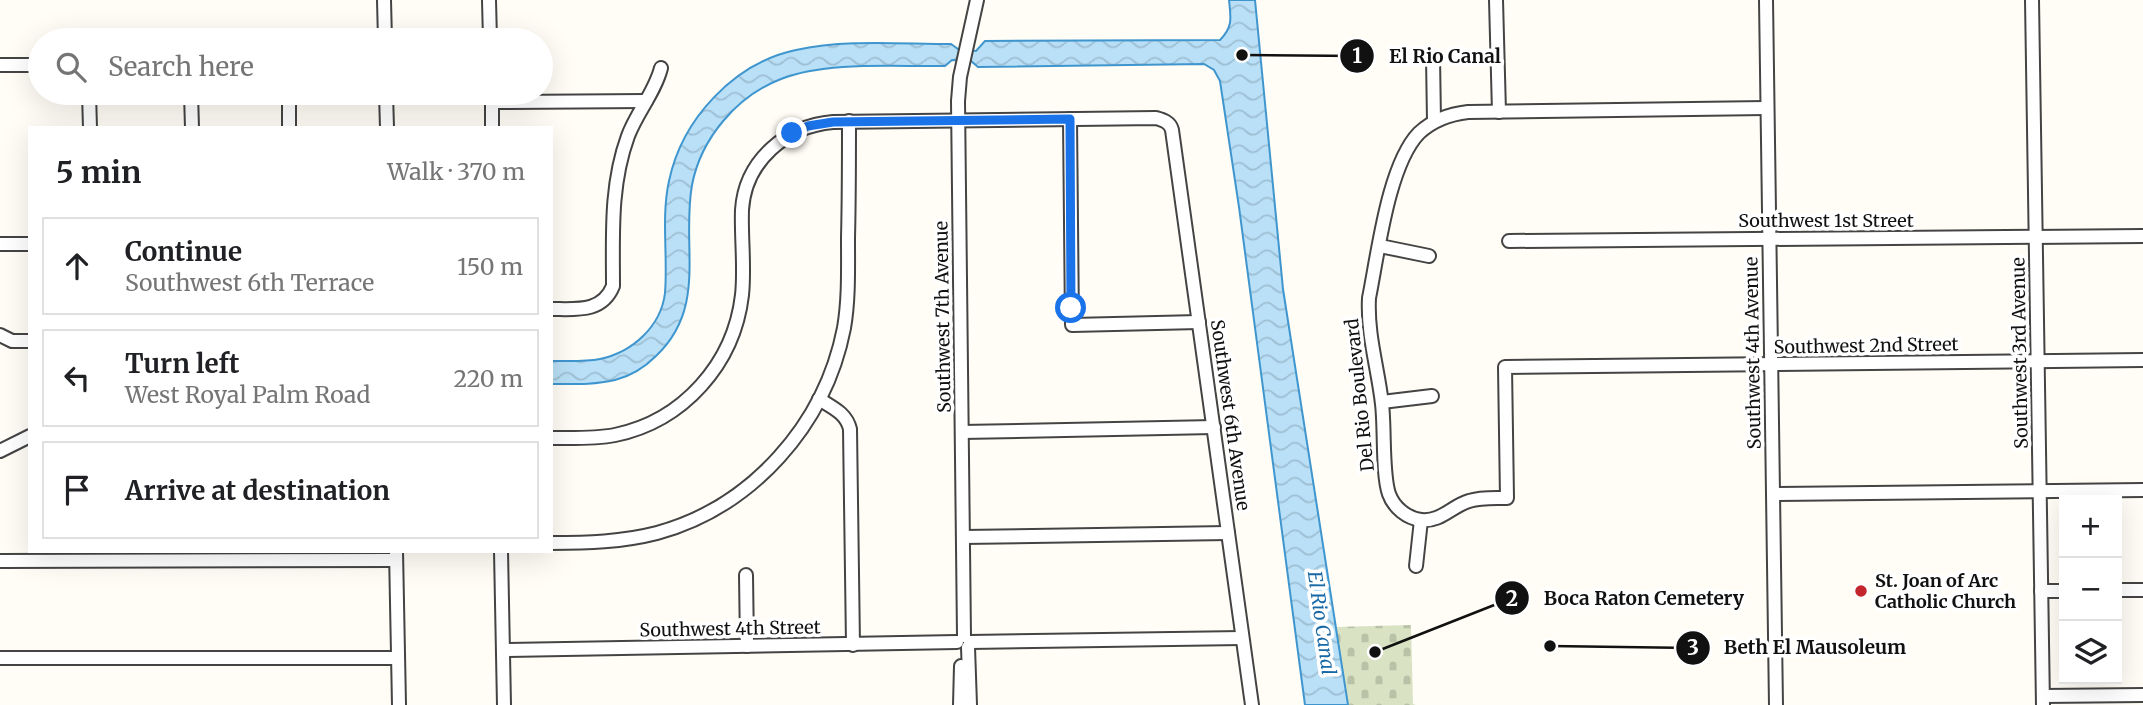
<!DOCTYPE html>
<html lang="en">
<head>
<meta charset="utf-8">
<style>
  :root { --surface:#fff; --page:#f2f2f2; --text:#202124; --muted:#757577; --line:#e0e0e0 }
  body { margin:0; font-family:Merriweather,serif; background:var(--page); color:var(--text) }
  .controls { position:absolute; right:21px; bottom:21px; display:grid; overflow:hidden; border-radius:0px; box-shadow:0 7px 28px #0002 }
  .controls button { width:63px; height:63px; display:grid; place-items:center; padding:0; border:0; border-bottom:2px solid var(--line); background:var(--surface); color:var(--text); font:35px sans-serif }
  .stop { position:absolute; width:21px; height:21px; margin:-16px; border:5px solid #1a73e8; border-radius:50%; background:#fff }
  .stop.end { background:#1a73e8; border-color:#fff; box-shadow:0 2px 7px #0008 }
  .list { margin:0; padding:0; list-style:none }
  h2 { display:flex; justify-content:space-between; align-items:center; height:91px; margin:0; padding:0 28px; font-size:30px }
  h2 small { font-size:23px; font-weight:400; color:var(--muted) }
  .list li { display:grid; grid-template-columns:46px 1fr auto; gap:21px; align-items:center; box-sizing:border-box; height:98px; margin:0 14px 14px; padding:0 14px; border:2px solid var(--line); border-radius:0px }
  .list b { display:block; font-size:26px; white-space:nowrap }
  .list p { margin:0; font-size:23px; white-space:nowrap; color:var(--muted) }
  .list em { font-size:23px; font-style:normal; color:var(--muted) }
  .icon { flex:none; width:38px; height:38px; fill:none; stroke:currentColor; stroke-width:2; stroke-linecap:round; stroke-linejoin:round }
  .map { position:relative; flex:none; width:2143px; height:705px; overflow:hidden }
  .search { position:absolute; background:var(--surface); box-shadow:0 7px 28px #0002; left:28px; top:28px; width:525px; height:77px; display:flex; align-items:center; gap:18px; box-sizing:border-box; padding:0 24px; border-radius:38px; color:var(--muted); font-size:26px }
  .panel { position:absolute; background:var(--surface); box-shadow:0 7px 28px #0002; left:28px; top:126px; width:525px; height:427px; border-radius:0px }
  .map>svg:first-child { display:block }
  .cemetery { fill:url(#cemetery-stones) }
  .water { fill:url(#water-waves); stroke:#3f96cf; stroke-width:2 }
  .lines { fill:none; stroke-linecap:round; stroke-linejoin:round }
  .minor-casing { stroke:#444; stroke-width:16 }
  .minor { stroke:#fff; stroke-width:12 }
  .route { stroke:#1a73e8; stroke-width:9 }
  .poi-dot { fill:#c4262e; stroke:#fff; stroke-width:2.5 }
  .labels { text-anchor:middle; stroke-width:7; stroke-linejoin:round; paint-order:stroke }
  .street-label { font-size:18px; fill:#111; stroke:#fff }
  .poi-label { font-size:18px; font-weight:bold; fill:#111; stroke:#fff; text-anchor:start }
  .water-label { font-size:19px; font-style:italic; fill:#1768a6; stroke:#fff }
  .leader { fill:none; stroke:#111; stroke-width:2.5 }
  .callout-dot { fill:#111; stroke:#fff; stroke-width:2.5 }
  .mark-label { font-size:21px; text-anchor:middle; font-weight:bold; fill:#fff }
  .callout-label { font-size:19px; text-anchor:middle; font-weight:bold; fill:#111; stroke:#fff; stroke-width:7; stroke-linejoin:round; paint-order:stroke }
</style>
</head>
<body>
<div class="map">
<svg width="2143" height="705" viewBox="0 0 2143 705">
  <defs>
    <pattern id="cemetery-stones" width="16" height="16" patternUnits="userSpaceOnUse" patternTransform="scale(1.75)"><rect width="16" height="16" fill="#d9e3c4"/><path d="M2 7V4a2 2 0 0 1 4 0v3zM10 15v-3a2 2 0 0 1 4 0v3z" fill="#b9c2a7"/></pattern>
    <pattern id="water-waves" width="16" height="10" patternUnits="userSpaceOnUse" patternTransform="scale(1.75)"><rect width="16" height="10" fill="#b9e0f7"/><path d="M0 5q4-4 8 0t8 0" fill="none" stroke="#9ebfd3"/></pattern>
  </defs>
  <rect width="100%" height="100%" fill="#fffdf5"/>
  <polygon class="cemetery" points="1411,625 1413,704 1416,705 1348,705 1334,627"/>
  <path class="water" d="M1229,0H1255L1283,289L1348,705H1305L1239,207L1220,81L1214,70L1204,64L978,67L971,61L952,60L945,66C895,67 828,61 781,79C737,96 701,138 692,185C681,246 708,307 656,356C644,368 631,376 615,380C594,385 573,384 551,384V361C567,361 585,362 600,359C633,352 661,326 665,293C668,256 661,217 669,181C682,119 734,63 796,50C845,39 900,44 951,44L958,49L976,51L985,41L1220,40C1233,27 1231,18 1229,0Z"/>
  <g class="lines">
    <g class="minor-casing">
      <g id="minor">
        <polyline points="384,0 385,40"/>
        <polyline points="489,0 490,40"/>
        <polyline points="1496,0 1499,112"/>
        <polyline points="1766,0 1776,705"/>
        <polyline points="2032,0 2043,705"/>
        <polyline points="1433,57 1434,121"/>
        <polyline points="0,65 40,65"/>
        <polyline points="89,93 90,128"/>
        <polyline points="191,93 192,128"/>
        <polyline points="289,93 289,128"/>
        <polyline points="386,93 387,128"/>
        <polyline points="492,93 492,128"/>
        <polyline points="492,102 646,101"/>
        <path d="M1766,108L1468,112C1450,114 1433,120 1419,133C1388,165 1378,254 1369,298C1367,335 1378,368 1382,404C1385,428 1382,474 1389,494C1394,508 1407,518 1421,520C1441,522 1452,506 1469,501C1481,497 1494,498 1507,498L1505,367L2143,360"/>
        <polyline points="1070,119 1072,325 1199,322"/>
        <polyline points="1509,241 2143,236"/>
        <polyline points="0,244 30,244"/>
        <polyline points="1380,246 1429,256"/>
        <path d="M551,309C576,309 602,313 613,286C613,235 610,185 628,136C637,112 655,92 661,68"/>
        <polyline points="0,335 12,341 30,341"/>
        <path d="M819,399C833,408 846,413 850,429L853,645"/>
        <polyline points="1382,402 1432,396"/>
        <polyline points="962,432 1214,427"/>
        <path d="M551,438C572,438 594,439 615,435C683,421 734,364 742,295C745,267 741,238 742,210C745,161 786,126 833,122L1156,118C1163,120 1170,122 1172,130L1252,705"/>
        <polyline points="0,451 30,436"/>
        <polyline points="1773,494 2143,490"/>
        <polyline points="963,537 1228,533"/>
        <path d="M551,543C587,543 622,542 657,533C752,507 825,425 844,328C849,299 848,268 848,238C849,199 849,160 849,121"/>
        <polyline points="396,551 399,705"/>
        <polyline points="501,551 504,705"/>
        <polyline points="0,561 396,560"/>
        <polyline points="1416,566 1421,520"/>
        <polyline points="746,575 747,646"/>
        <polyline points="2117,590 2143,590"/>
        <polyline points="2041,591 2064,591"/>
        <polyline points="964,636 958,101 960,77 977,0"/>
        <polyline points="970,642 1242,638"/>
        <polyline points="968,647 970,705"/>
        <polyline points="503,650 957,642"/>
        <polyline points="0,658 398,658"/>
        <polyline points="2043,696 2143,695"/>
        <polyline points="960,705 961,666"/>
      </g>
    </g>
    <use href="#minor" class="minor"/>
  </g>
  <g class="lines">
    <polyline class="route" points="792,133 808,126 833,122 1070,119 1071,308"/>
  </g>
  <circle class="poi-dot" cx="1861" cy="591" r="7"/>
  <g class="labels">
    <g class="street-label">
      <text x="1826" y="227">Southwest 1st Street</text>
      <text transform="translate(943 317) rotate(-91)" y="6">Southwest 7th Avenue</text>
      <text transform="translate(1866 346) rotate(-1)" y="6">Southwest 2nd Street</text>
      <text transform="translate(1753 353) rotate(-91)" y="6">Southwest 4th Avenue</text>
      <text transform="translate(2020 353) rotate(-91)" y="6">Southwest 3rd Avenue</text>
      <text transform="translate(1360 395) rotate(-96)" y="6">Del Rio Boulevard</text>
      <text transform="translate(1230 415) rotate(82)" y="6">Southwest 6th Avenue</text>
      <text transform="translate(730 629) rotate(-1)" y="6">Southwest 4th Street</text>
    </g>
    <g class="poi-label">
      <text x="1875" y="587">St. Joan of Arc<tspan x="1875" dy="21">Catholic Church</tspan></text>
    </g>
    <g class="water-label">
      <text transform="translate(1322 623) rotate(82)" y="7">El Rio Canal</text>
    </g>
  </g>
  <path class="leader" d="M1242 55L1357 56M1375 652L1512 598M1550 646L1693 648"/>
  <g class="callout-dot">
    <circle cx="1242" cy="55" r="7"/>
    <circle cx="1375" cy="652" r="7"/>
    <circle cx="1550" cy="646" r="7"/>
    <circle cx="1357" cy="56" r="18"/>
    <circle cx="1512" cy="598" r="18"/>
    <circle cx="1693" cy="648" r="18"/>
  </g>
  <g class="mark-label">
    <text x="1357" y="63">1</text>
    <text x="1512" y="606">2</text>
    <text x="1693" y="655">3</text>
  </g>
  <g class="callout-label">
    <text x="1445" y="63">El Rio Canal</text>
    <text x="1644" y="605">Boca Raton Cemetery</text>
    <text x="1815" y="654">Beth El Mausoleum</text>
  </g>
</svg>
<div class="controls">
<button>+</button>
<button>−</button>
<button><svg class="icon" aria-label="layers" viewBox="0 0 24 24"><path d="M12 4l9 5-9 5-9-5zM3 14l9 5 9-5"/></svg></button>
</div>
<div class="stop" style="left:1071px;top:308px"></div>
<div class="stop end" style="left:792px;top:133px"></div>
<div class="search"><svg class="icon" aria-label="search" viewBox="0 0 24 24"><circle cx="10" cy="10" r="6"/><path d="M15 15l6 6"/></svg>Search here</div>
<section class="panel">
<h2>5 min<small>Walk · 370 m</small></h2>
<ul class="list">
<li><svg class="icon" aria-label="ahead" viewBox="0 0 24 24"><path d="M12 20V5M6 11l6-6 6 6"/></svg><div><b>Continue</b><p>Southwest 6th Terrace</p></div><em>150 m</em></li>
<li><svg class="icon" aria-label="left" viewBox="0 0 24 24"><path d="M17 20v-9H6M10 6l-5 5 5 5"/></svg><div><b>Turn left</b><p>West Royal Palm Road</p></div><em>220 m</em></li>
<li><svg class="icon" aria-label="arrive" viewBox="0 0 24 24"><path d="M6 21V4h12l-3 4 3 4H6"/></svg><div><b>Arrive at destination</b></div></li>
</ul>
</section>
</div>
</body>
</html>
